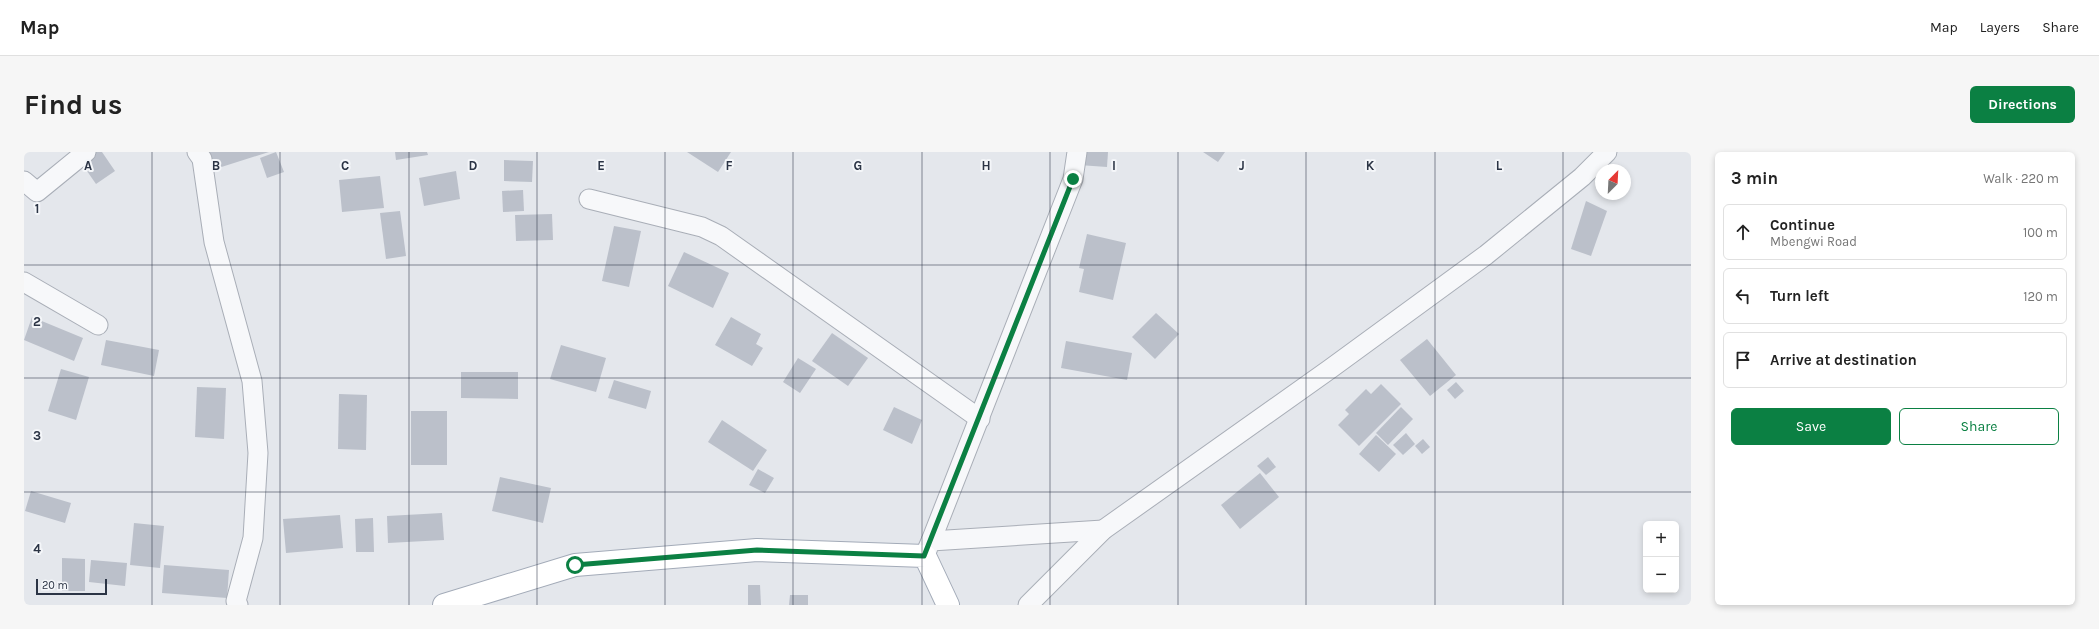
<!DOCTYPE html>
<html lang="en">
<head>
<meta charset="utf-8">
<style>
  :root { --surface:#fff; --page:#f6f6f6; --text:#222; --muted:#767676; --line:#e0e0e0; --accent:#0b8043 }
  body { margin:0; font-family:Karla,sans-serif; background:var(--page); color:var(--text) }
  .controls { position:absolute; right:12px; bottom:12px; display:grid; overflow:hidden; border-radius:6px; box-shadow:0 2px 6px #0003 }
  .controls button { width:36px; height:36px; display:grid; place-items:center; padding:0; border:0; border-bottom:1px solid var(--line); background:var(--surface); color:var(--text); font:20px sans-serif }
  .compass { position:absolute; left:1571px; top:12px; width:36px; height:36px; border-radius:50%; background:var(--surface); box-shadow:0 2px 6px #0003; rotate:24deg }
  .scale { position:absolute; left:12px; bottom:10px; width:71px; box-sizing:border-box; padding-left:4px; border:2px solid #2b3445; border-top:0; font-size:11px; line-height:14px; white-space:nowrap; color:#2b3445; -webkit-text-stroke:3px #f4f6f9; paint-order:stroke }
  .stop { position:absolute; width:12px; height:12px; margin:-9px; border:3px solid #0b8043; border-radius:50%; background:#fff }
  .stop.end { background:#0b8043; border-color:#fff; box-shadow:0 1px 4px #0008 }
  .list { margin:0; padding:0; list-style:none }
  h2 { display:flex; justify-content:space-between; align-items:center; height:52px; margin:0; padding:0 16px; font-size:17px }
  h2 small { font-size:13px; font-weight:400; color:var(--muted) }
  .list li { display:grid; grid-template-columns:26px 1fr auto; gap:12px; align-items:center; box-sizing:border-box; height:56px; margin:0 8px 8px; padding:0 8px; border:1px solid var(--line); border-radius:6px }
  .list b { display:block; font-size:15px; white-space:nowrap }
  .list p { margin:0; font-size:13px; white-space:nowrap; color:var(--muted) }
  .list em { font-size:13px; font-style:normal; color:var(--muted) }
  .actions { display:flex; gap:8px; padding:12px 16px }
  .actions a { flex:1; padding:9px 0; border:1px solid var(--accent); border-radius:6px; text-align:center; font-size:14px; color:var(--accent) }
  .actions .main { background:var(--accent); color:#fff }
  .icon { flex:none; width:22px; height:22px; fill:none; stroke:currentColor; stroke-width:2; stroke-linecap:round; stroke-linejoin:round }
  .map { position:relative; flex:none; width:1667px; height:453px; overflow:hidden; border-radius:6px }
  header { display:flex; align-items:center; gap:24px; box-sizing:border-box; height:56px; padding:0 20px; background:var(--surface); border-bottom:1px solid var(--line) }
  header strong { font-size:19px }
  nav { display:flex; gap:22px; margin-inline-start:auto; font-size:14px }
  .intro { display:flex; align-items:center; justify-content:space-between; box-sizing:border-box; height:96px; padding:0 24px }
  h1 { margin:0; font-size:28px }
  .button { padding:10px 18px; border-radius:6px; background:var(--accent); color:#fff; font-size:14px; font-weight:700 }
  main { display:flex; gap:24px; padding:0 24px }
  aside { flex:1; background:var(--surface); border-radius:6px; box-shadow:0 2px 6px #0003 }
  .map>svg:first-child { display:block }
  .building { fill:#bbc0ca }
  .lines { fill:none; stroke-linecap:round; stroke-linejoin:round }
  .minor-casing { stroke:#a9aeb7; stroke-width:21 }
  .primary-casing { stroke:#a3abb8; stroke-width:24 }
  .minor { stroke:#f7f8fa; stroke-width:19 }
  .primary { stroke:#fff; stroke-width:22 }
  .route { stroke:#0b8043; stroke-width:5 }
  .grid { fill:none; stroke:#2b3445; stroke-width:1; stroke-opacity:0.55 }
  .grid-label { font-size:13px; text-anchor:middle; font-weight:bold; fill:#2b3445; stroke:#f4f6f9; stroke-width:4; stroke-linejoin:round; paint-order:stroke }
</style>
</head>
<body>
<header>
<strong>Map</strong>
<nav><a>Map</a><a>Layers</a><a>Share</a></nav>
</header>
<div class="intro"><h1>Find us</h1><a class="button">Directions</a></div>
<main>
<div class="map">
<svg width="1667" height="453" viewBox="0 0 1667 453">
  <rect width="100%" height="100%" fill="#e4e7ec"/>
  <g class="building">
    <polygon points="69,0 78,0 91,19 72,32 56,9"/>
    <polygon points="182,0 245,0 188,18"/>
    <polygon points="252,0 260,20 243,26 236,6"/>
    <polygon points="371,0 403,0 404,3 372,8"/>
    <polygon points="663,0 707,0 694,20"/>
    <polygon points="1056,0 1084,0 1083,15 1055,13"/>
    <polygon points="1179,0 1201,0 1194,10"/>
    <polygon points="480,8 509,9 508,30 480,29"/>
    <polygon points="432,19 436,47 400,54 395,26"/>
    <polygon points="356,24 360,56 318,60 315,28"/>
    <polygon points="499,38 500,59 479,60 478,39"/>
    <polygon points="1562,49 1583,59 1567,104 1547,97"/>
    <polygon points="376,59 382,104 362,107 356,61"/>
    <polygon points="528,62 529,88 492,89 491,63"/>
    <polygon points="590,74 617,79 605,135 578,129"/>
    <polygon points="1063,82 1102,91 1089,148 1055,140 1060,117 1055,116"/>
    <polygon points="660,100 705,121 689,156 644,134"/>
    <polygon points="1132,161 1155,182 1131,207 1108,185"/>
    <polygon points="8,165 59,186 50,209 0,188"/>
    <polygon points="707,165 737,182 732,192 739,196 728,214 691,193"/>
    <polygon points="808,181 844,206 824,234 788,209"/>
    <polygon points="1403,187 1432,223 1406,244 1376,208"/>
    <polygon points="82,188 135,198 130,224 77,213"/>
    <polygon points="1042,189 1108,201 1103,228 1037,216"/>
    <polygon points="537,193 582,206 572,240 526,227"/>
    <polygon points="774,206 792,217 776,241 759,230"/>
    <polygon points="37,217 65,225 52,268 24,259"/>
    <polygon points="437,220 494,220 494,247 437,246"/>
    <polygon points="590,228 627,239 622,257 584,246"/>
    <polygon points="1432,230 1440,239 1431,247 1423,238"/>
    <polygon points="1357,232 1377,252 1335,294 1314,273 1325,262 1321,258 1342,237 1347,242"/>
    <polygon points="173,235 202,236 200,287 171,285"/>
    <polygon points="315,242 343,243 342,298 314,297"/>
    <polygon points="870,255 898,268 888,292 859,278"/>
    <polygon points="1377,255 1389,267 1364,293 1352,281"/>
    <rect x="387" y="259" width="36" height="54"/>
    <polygon points="698,268 743,298 729,319 684,290"/>
    <polygon points="1382,281 1391,292 1379,303 1369,293"/>
    <polygon points="1352,283 1372,302 1355,320 1335,302"/>
    <polygon points="1399,287 1406,295 1398,302 1391,294"/>
    <polygon points="1244,305 1252,315 1242,323 1233,314"/>
    <polygon points="734,317 750,326 741,341 725,333"/>
    <polygon points="1236,321 1255,345 1216,377 1197,353"/>
    <polygon points="476,325 527,336 519,371 468,359"/>
    <polygon points="7,339 47,351 41,371 1,359"/>
    <polygon points="418,361 420,388 364,391 363,364"/>
    <polygon points="316,363 319,396 262,401 259,367"/>
    <polygon points="349,366 350,400 332,400 331,367"/>
    <polygon points="110,371 140,374 136,416 106,413"/>
    <polygon points="38,406 61,407 61,439 38,439"/>
    <polygon points="67,408 103,411 101,434 65,430"/>
    <polygon points="140,413 205,418 203,446 138,441"/>
    <polygon points="724,433 736,433 737,453 724,453"/>
    <polygon points="766,443 784,443 784,453 765,453"/>
  </g>
  <g class="lines">
    <g class="minor-casing">
      <g id="minor">
        <polyline points="173,0 178,7 190,90 228,229 234,301 229,386 212,449 214,453"/>
        <polyline points="0,29 13,40 62,0"/>
        <polyline points="565,47 678,75 697,84 956,267"/>
        <polyline points="0,130 74,173"/>
        <polyline points="907,389 1049,27 1053,0"/>
        <polyline points="903,398 907,389 1079,378"/>
        <polyline points="1004,453 1079,378 1306,217 1462,103 1558,25 1583,0"/>
      </g>
    </g>
    <g class="primary-casing">
      <polyline id="primary" points="420,453 551,413 733,398 901,404 924,453"/>
    </g>
    <use href="#minor" class="minor"/>
    <use href="#primary" class="primary"/>
  </g>
  <g class="lines">
    <polyline class="route" points="551,413 733,398 900,404 1049,27"/>
  </g>
  <path class="grid" d="M128,0V453M256,0V453M385,0V453M513,0V453M641,0V453M769,0V453M898,0V453M1026,0V453M1154,0V453M1282,0V453M1411,0V453M1539,0V453M0,113H1667M0,226H1667M0,340H1667"/>
  <g class="grid-label">
    <text x="64" y="18">A</text>
    <text x="192" y="18">B</text>
    <text x="321" y="18">C</text>
    <text x="449" y="18">D</text>
    <text x="577" y="18">E</text>
    <text x="705" y="18">F</text>
    <text x="834" y="18">G</text>
    <text x="962" y="18">H</text>
    <text x="1090" y="18">I</text>
    <text x="1218" y="18">J</text>
    <text x="1346" y="18">K</text>
    <text x="1475" y="18">L</text>
    <text x="13" y="61">1</text>
    <text x="13" y="174">2</text>
    <text x="13" y="288">3</text>
    <text x="13" y="401">4</text>
  </g>
</svg>
<div class="controls">
<button>+</button>
<button>−</button>
</div>
<svg class="compass" viewBox="-18 -18 36 36"><path d="M0-13l5 13h-10z" fill="#e53935"/><path d="M0 13l5-13h-10z" fill="#767676"/></svg>
<div class="scale">20 m</div>
<div class="stop" style="left:551px;top:413px"></div>
<div class="stop end" style="left:1049px;top:27px"></div>
</div>
<aside>
<h2>3 min<small>Walk · 220 m</small></h2>
<ul class="list">
<li><svg class="icon" aria-label="ahead" viewBox="0 0 24 24"><path d="M12 20V5M6 11l6-6 6 6"/></svg><div><b>Continue</b><p>Mbengwi Road</p></div><em>100 m</em></li>
<li><svg class="icon" aria-label="left" viewBox="0 0 24 24"><path d="M17 20v-9H6M10 6l-5 5 5 5"/></svg><div><b>Turn left</b></div><em>120 m</em></li>
<li><svg class="icon" aria-label="arrive" viewBox="0 0 24 24"><path d="M6 21V4h12l-3 4 3 4H6"/></svg><div><b>Arrive at destination</b></div></li>
</ul>
<div class="actions"><a class="main">Save</a><a>Share</a></div>
</aside>
</main>
</body>
</html>
